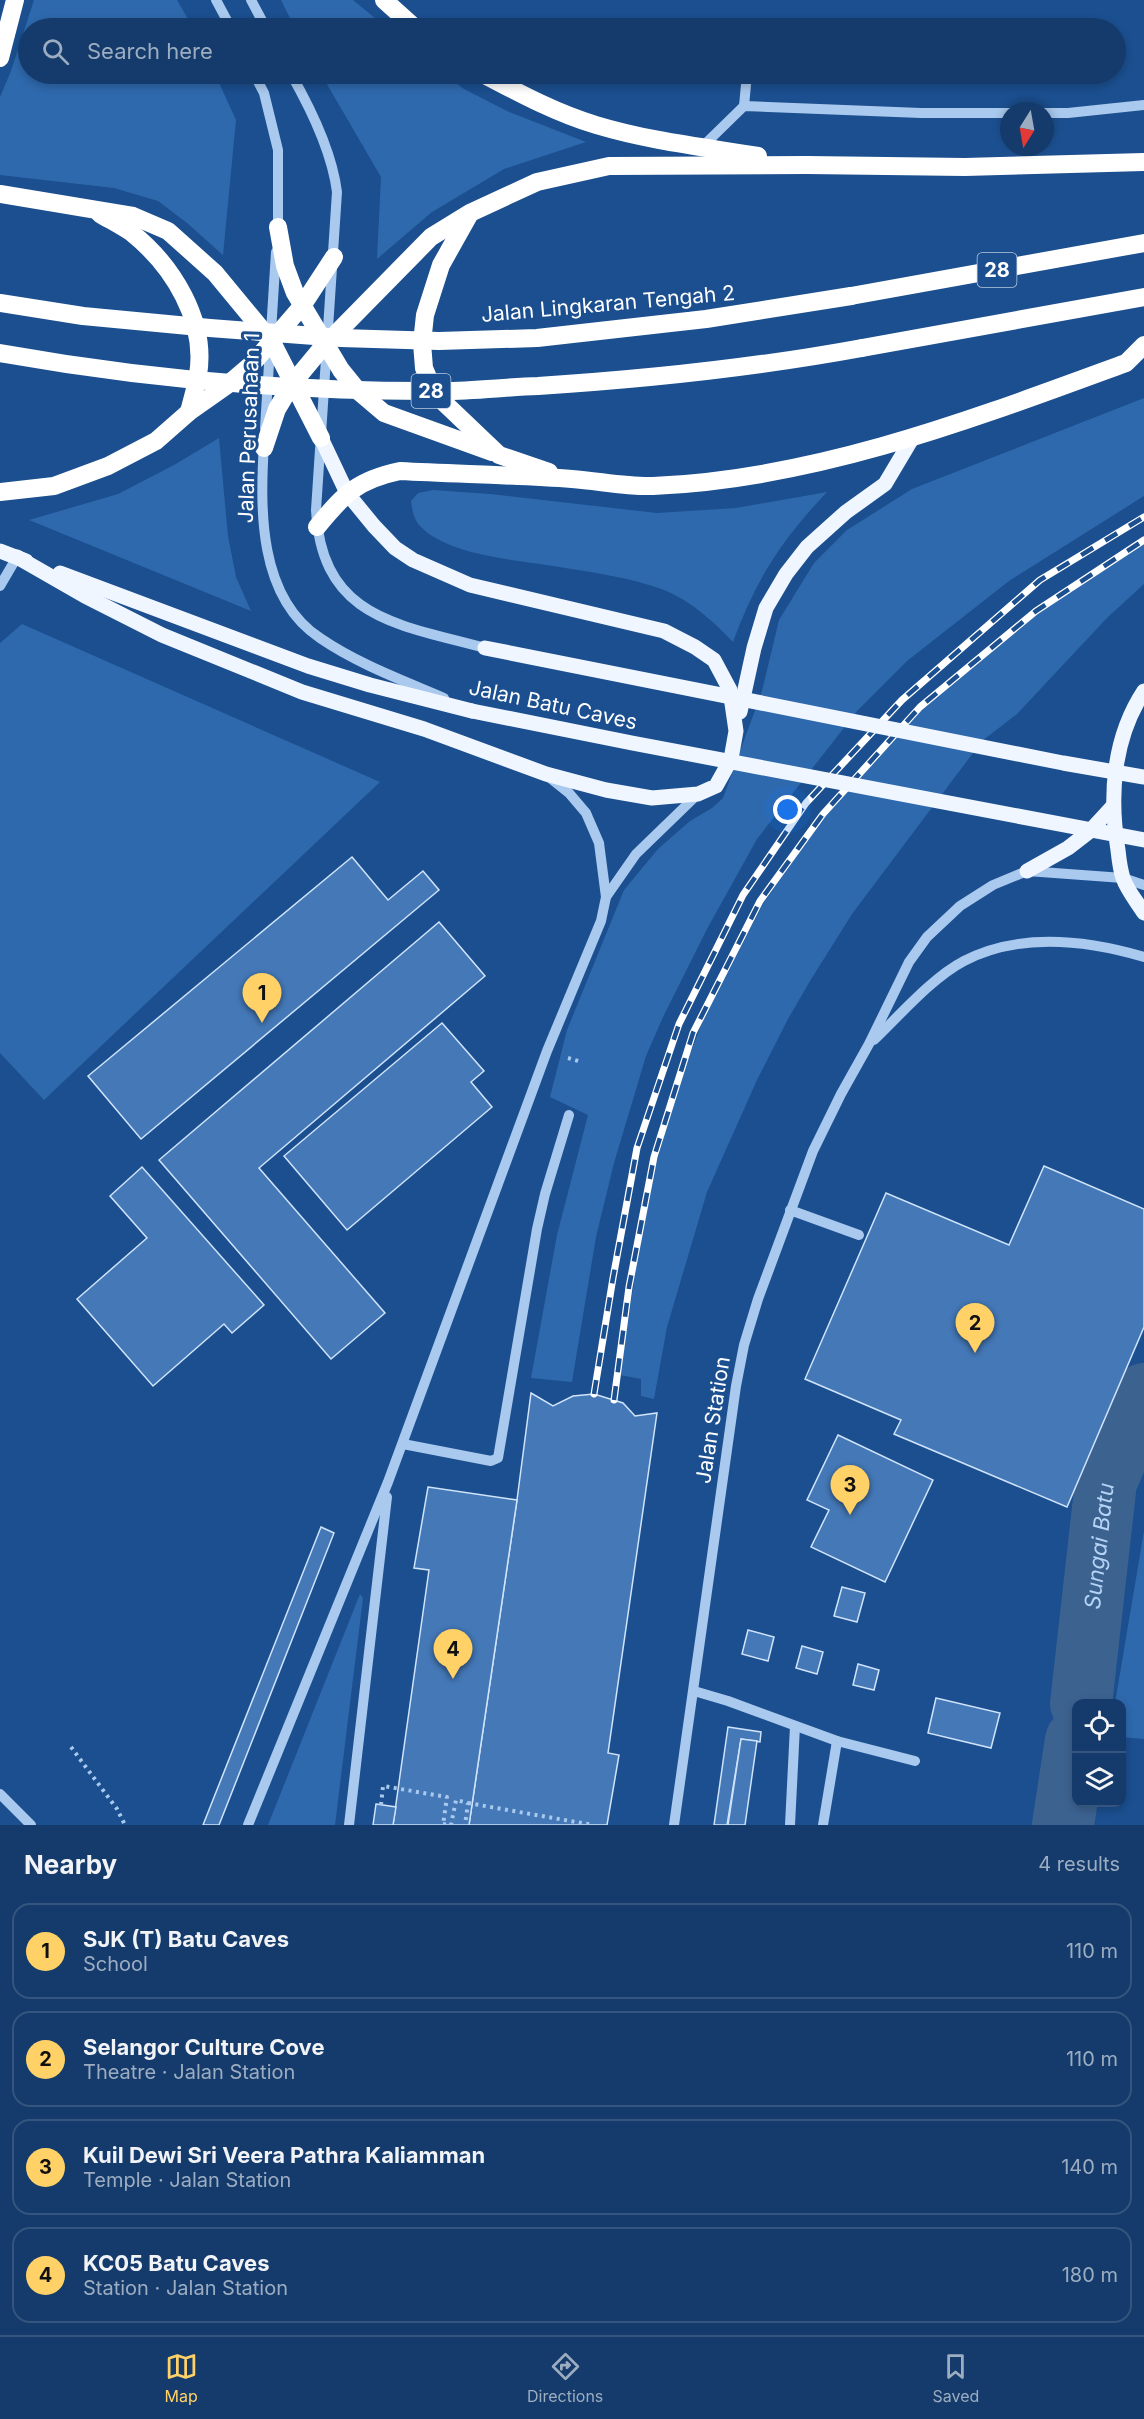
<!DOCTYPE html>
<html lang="en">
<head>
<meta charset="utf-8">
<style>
  :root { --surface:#143b6b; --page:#1d4271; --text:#f1f3f6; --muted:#9dadc1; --line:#33557e; --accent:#ffd166 }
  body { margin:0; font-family:Inter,sans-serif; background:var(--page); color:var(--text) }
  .controls { position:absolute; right:18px; bottom:18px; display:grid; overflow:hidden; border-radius:12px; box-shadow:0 3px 9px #0003 }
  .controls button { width:54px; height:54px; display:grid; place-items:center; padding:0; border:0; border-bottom:2px solid var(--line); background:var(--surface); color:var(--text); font:30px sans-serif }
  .compass { position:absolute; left:1000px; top:102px; width:54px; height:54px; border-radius:50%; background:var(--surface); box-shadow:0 3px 9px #0003; rotate:191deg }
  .you { position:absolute; left:788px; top:810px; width:21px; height:21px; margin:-15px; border:4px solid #fff; border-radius:50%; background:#1a73e8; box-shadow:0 0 0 9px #1a73e833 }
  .badge { display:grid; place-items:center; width:39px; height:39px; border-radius:50%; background:var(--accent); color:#111; font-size:20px; font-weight:700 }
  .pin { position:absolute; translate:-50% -50px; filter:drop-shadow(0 2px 3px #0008) }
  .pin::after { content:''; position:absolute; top:32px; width:21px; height:18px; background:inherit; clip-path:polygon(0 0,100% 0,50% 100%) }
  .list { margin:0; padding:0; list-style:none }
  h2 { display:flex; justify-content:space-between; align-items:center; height:78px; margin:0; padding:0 24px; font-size:26px }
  h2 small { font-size:20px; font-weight:400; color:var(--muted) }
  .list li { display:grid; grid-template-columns:39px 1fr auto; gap:18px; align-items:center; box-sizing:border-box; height:96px; margin:0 12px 12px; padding:0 12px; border:2px solid var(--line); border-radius:18px }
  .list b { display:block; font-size:22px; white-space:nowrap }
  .list p { margin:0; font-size:20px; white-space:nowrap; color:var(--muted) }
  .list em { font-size:20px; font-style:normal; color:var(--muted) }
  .icon { flex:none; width:33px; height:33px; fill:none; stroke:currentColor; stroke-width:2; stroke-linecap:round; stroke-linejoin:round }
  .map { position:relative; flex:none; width:1144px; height:1825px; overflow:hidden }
  .search { position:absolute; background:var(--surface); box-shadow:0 3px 9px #0003; left:18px; right:18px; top:18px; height:66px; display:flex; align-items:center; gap:15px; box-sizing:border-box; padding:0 21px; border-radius:33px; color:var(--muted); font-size:22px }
  .sheet { height:510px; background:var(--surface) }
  nav { display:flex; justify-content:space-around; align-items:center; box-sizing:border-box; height:84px; border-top:2px solid var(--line); background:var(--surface); font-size:16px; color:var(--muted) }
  nav a { display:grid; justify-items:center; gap:3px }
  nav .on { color:var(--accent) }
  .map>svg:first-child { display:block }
  .green { fill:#2e69ad }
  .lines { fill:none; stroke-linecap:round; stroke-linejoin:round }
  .river { stroke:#3c6290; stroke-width:62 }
  .building { fill:#4478b7; stroke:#cfe3fa; stroke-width:1.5 }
  .path { stroke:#a9c9ee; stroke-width:4; stroke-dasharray:3 4.5; stroke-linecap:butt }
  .minor { stroke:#a9c9ee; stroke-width:10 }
  .major { stroke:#f0f6ff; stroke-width:15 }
  .highway { stroke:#fff; stroke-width:18 }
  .rail-casing { stroke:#fff; stroke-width:7 }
  .rail { stroke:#1b4f8f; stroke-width:4.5; stroke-dasharray:14; stroke-linecap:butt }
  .path-bridge { stroke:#a9c9ee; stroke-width:4; stroke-dasharray:3 4.5; stroke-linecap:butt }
  .major-bridge { stroke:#f0f6ff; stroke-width:15 }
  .highway-bridge { stroke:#fff; stroke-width:18 }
  .labels { text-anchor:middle; stroke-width:6; stroke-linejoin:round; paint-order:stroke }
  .shield { fill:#1b4f8f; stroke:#bbcadd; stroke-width:1.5 }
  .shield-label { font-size:20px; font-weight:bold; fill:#fff }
  .street-label { font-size:21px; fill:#fff; stroke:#1b4f8f }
  .water-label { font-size:22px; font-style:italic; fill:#b5d3f5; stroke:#1b4f8f }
</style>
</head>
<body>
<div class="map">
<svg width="1144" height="1825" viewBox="0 0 1144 1825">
  <rect width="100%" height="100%" fill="#1b4f8f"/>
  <g class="green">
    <polygon points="34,0 177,0 193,28 28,28 28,74 215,74 236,120 223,255 187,223 158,201 114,188 0,175 0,97 11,71"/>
    <polygon points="281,0 353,0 387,28 295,28"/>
    <polygon points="321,74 444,74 464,89 507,111 586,142 504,169 432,212 377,259 381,177"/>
    <polygon points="1144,398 1144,496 1009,581 907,661 858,710 757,839 707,929 663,1017 646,1056 614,1163 596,1237 572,1382 531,1378 557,1235 588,1115 550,1097 567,1030 624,890 658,849 690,821 712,808 723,798 762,691 779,620 814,563 847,530 912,489"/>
    <polygon points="219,438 228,536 236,577 251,611 29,520 118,494 174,465"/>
    <path d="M433,490L490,494L657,513L736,508L827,492C780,542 757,578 733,642C713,621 691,601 664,590C629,577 590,572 553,566C515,560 447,555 420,526C414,520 412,509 411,501L418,493Z"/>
    <polygon points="1144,542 1144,584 1107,618 1017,714 982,741 852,914 810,981 788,1019 757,1080 707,1192 667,1327 654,1399 641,1396 641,1379 620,1375 640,1242 651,1183 679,1083 705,1015 763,904 819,823 917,714 1041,610"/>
    <polygon points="22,624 380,782 44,1100 0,1053 0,643"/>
    <polygon points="1144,1531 1144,1739 1122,1737 1122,1704 1115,1703"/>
    <polygon points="360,1594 363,1598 335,1825 268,1825"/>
  </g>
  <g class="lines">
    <g class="river">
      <path id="s1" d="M1081,1704L1106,1482L1144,1394"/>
      <polyline points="1063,1825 1076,1740"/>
    </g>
  </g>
  <g class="building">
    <polygon points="352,857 388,900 423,871 439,890 141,1139 88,1076"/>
    <polygon points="439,922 485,976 259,1168 385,1313 331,1359 159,1160"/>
    <polygon points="442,1023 484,1071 471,1082 492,1107 347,1230 284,1156"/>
    <polygon points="1044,1166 1144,1209 1144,1327 1067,1507 894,1434 901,1420 805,1379 886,1193 1009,1245"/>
    <polygon points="142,1167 264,1305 232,1333 224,1324 153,1386 77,1299 147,1238 110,1196"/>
    <polygon points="531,1393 553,1406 573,1396 594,1394 623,1403 635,1416 657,1413 608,1753 619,1755 607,1825 469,1825 517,1500"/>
    <polygon points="838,1435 933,1480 885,1582 811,1547 829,1510 807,1500"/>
    <polygon points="428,1487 517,1500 469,1825 393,1825 429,1570 414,1568"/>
    <polygon points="321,1527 334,1533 219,1825 203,1825"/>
    <polygon points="842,1587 865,1593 857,1622 834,1616"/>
    <polygon points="748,1630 774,1637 768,1661 742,1654"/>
    <polygon points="802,1646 823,1652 817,1674 796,1668"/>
    <polygon points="858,1664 879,1670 874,1690 853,1685"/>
    <polygon points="936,1698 1000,1713 991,1748 928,1733"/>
    <polygon points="728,1727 761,1732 760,1742 741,1739 727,1825 714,1825"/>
    <polygon points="741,1739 757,1741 745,1825 728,1825"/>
    <polygon points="376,1804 396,1807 393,1825 373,1825"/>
  </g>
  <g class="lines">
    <g class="path">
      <polyline points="568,1058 582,1062"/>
      <polyline points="71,1747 117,1809 125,1825"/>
      <polyline points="381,1805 383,1786 447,1797 443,1825"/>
      <polyline points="443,1824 451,1825 456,1800 468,1803 465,1825"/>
    </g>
    <g class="minor">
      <polyline points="216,0 231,28"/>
      <polyline points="251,0 266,28"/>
      <polyline points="254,74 264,93 278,150 278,230"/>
      <path d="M291,74C311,109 332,152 337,192L316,510C322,619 398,624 485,648"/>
      <polyline points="744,106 747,74"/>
      <polyline points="1045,113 1068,113 1144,105"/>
      <polyline points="702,147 744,106 921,113 1009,113"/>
      <polyline points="265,428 276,252"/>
      <path d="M264,443C260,509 258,597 320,638C358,664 402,680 444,698"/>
      <polyline points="0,586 17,557"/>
      <polyline points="606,897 636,854 698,794"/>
      <path d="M874,1040C900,1015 933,977 964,961C1020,932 1086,940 1144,957"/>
      <polyline points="790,1210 859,1235"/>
      <polyline points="403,1444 491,1461 498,1458 537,1229 545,1194 569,1115"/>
      <polyline points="694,1691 728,1701 837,1741 915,1761"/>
      <polyline points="0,1794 31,1825"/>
      <polyline points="248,1825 388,1482 547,1051 601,921 606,897 599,843 586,813 569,793 549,777"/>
      <polyline points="349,1825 387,1497"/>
      <polyline points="674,1825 736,1386 744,1345 758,1299 813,1151 841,1094 869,1044 909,962 927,937 960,906 993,885 1027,871 1123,878 1144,885"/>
      <polyline points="790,1825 795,1726"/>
      <polyline points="823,1825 837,1741"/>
    </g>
    <g class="major">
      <polyline points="0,551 26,561"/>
      <polyline points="17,557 85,596 162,635 302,692 424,729 546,774 606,790 652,798 698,794 716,786 731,759 736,731 730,690 714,660 695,647 664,631 470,585 413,560 395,548 374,526 347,493 321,438"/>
      <polyline points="60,573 308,666 370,685 472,711"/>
      <path d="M1144,691C1113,738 1109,796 1118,850C1119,859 1120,869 1123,878C1127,890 1137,902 1144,913"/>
      <polyline points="740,712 754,648 766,608 786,574 807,547 846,512 885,484 913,437"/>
      <polyline points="1027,871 1068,848 1090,831 1113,806"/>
    </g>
    <g class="highway">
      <polyline points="384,0 415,28"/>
      <polyline points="0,58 15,0"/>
      <path d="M483,74C519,93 556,113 596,125C649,141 703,147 758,156"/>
      <polyline points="0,194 133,216 168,231 215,273 272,342 321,438"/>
      <path d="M100,214C110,220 122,226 132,233C173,266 207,321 198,375C196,387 192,400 189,412"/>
      <polyline points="469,215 441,265 425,315 422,343 424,368 435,394 499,455 549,472"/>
      <polyline points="278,227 285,266 295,293 341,370 358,391 384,413 492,452"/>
      <polyline points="851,296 1144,243"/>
      <polyline points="862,348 1144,297"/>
      <polyline points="264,448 277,409 292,384 321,349 431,237 470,213 537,182 609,166 807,165 965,167 1144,162"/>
      <polyline points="0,492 54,486 108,466 156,441 189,412 226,386 253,363 302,306 334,257"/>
      <path d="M317,527C344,494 357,480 400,471C457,474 515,475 572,479C599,481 627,487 653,486C817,479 973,419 1126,363L1144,345"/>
    </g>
    <g class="rail-casing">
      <g id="rail">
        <polyline points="594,1394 613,1278 637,1148 679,1024 743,895 806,803 902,700 1040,580 1144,517"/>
        <polyline points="614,1400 629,1287 654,1157 693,1033 760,901 823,814 920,707 1036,611 1144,540"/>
      </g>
    </g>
    <use href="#rail" class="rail"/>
    <polyline class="path-bridge" points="468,1803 593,1825"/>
    <g class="major-bridge">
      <polyline points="485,648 1063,763 1144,777"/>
      <polyline points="472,711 632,743 1144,840"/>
    </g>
    <g class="highway-bridge">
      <polyline points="0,303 83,316 210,328 341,338 439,341 537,338 706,319 851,296"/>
      <path d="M0,353C146,379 295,392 443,391C474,391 506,387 538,386C648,379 753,368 862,348"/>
    </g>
  </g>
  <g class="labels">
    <g class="shield">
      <rect x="977.5" y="253" width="39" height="34" rx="4.5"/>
      <rect x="411.5" y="374" width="39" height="34" rx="4.5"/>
    </g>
    <g class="shield-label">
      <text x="997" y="277">28</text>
      <text x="431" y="398">28</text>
    </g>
    <g class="street-label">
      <text transform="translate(608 304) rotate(-5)" y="7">Jalan Lingkaran Tengah 2</text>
      <text transform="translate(249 428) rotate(-88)" y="7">Jalan Perusahaan 1</text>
      <text transform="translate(553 705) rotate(12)" y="7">Jalan Batu Caves</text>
      <text transform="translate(713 1420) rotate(-81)" y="7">Jalan Station</text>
    </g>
    <g class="water-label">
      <text dy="8" stroke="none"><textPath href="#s1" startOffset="159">Sungai Batu</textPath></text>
    </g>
  </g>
</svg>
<div class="controls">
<button><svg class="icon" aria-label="locate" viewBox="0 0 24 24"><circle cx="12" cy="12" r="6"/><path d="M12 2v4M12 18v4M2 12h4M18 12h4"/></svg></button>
<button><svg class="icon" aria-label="layers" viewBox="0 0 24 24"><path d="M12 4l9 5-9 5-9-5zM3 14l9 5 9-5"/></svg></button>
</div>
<svg class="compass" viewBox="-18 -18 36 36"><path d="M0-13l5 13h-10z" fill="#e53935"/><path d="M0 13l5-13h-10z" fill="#9dadc1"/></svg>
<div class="you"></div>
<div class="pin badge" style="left:262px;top:1023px">1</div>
<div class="pin badge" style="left:975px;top:1353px">2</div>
<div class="pin badge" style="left:850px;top:1515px">3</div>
<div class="pin badge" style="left:453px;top:1679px">4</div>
<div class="search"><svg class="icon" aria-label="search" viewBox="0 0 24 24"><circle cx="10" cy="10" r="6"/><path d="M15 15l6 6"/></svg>Search here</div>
</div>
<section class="sheet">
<h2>Nearby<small>4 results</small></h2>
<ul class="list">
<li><span class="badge">1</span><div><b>SJK (T) Batu Caves</b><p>School</p></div><em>110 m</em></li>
<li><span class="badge">2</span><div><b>Selangor Culture Cove</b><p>Theatre · Jalan Station</p></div><em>110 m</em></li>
<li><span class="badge">3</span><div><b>Kuil Dewi Sri Veera Pathra Kaliamman</b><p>Temple · Jalan Station</p></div><em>140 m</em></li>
<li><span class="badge">4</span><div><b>KC05 Batu Caves</b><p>Station · Jalan Station</p></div><em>180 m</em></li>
</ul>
</section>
<nav>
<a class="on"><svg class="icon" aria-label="map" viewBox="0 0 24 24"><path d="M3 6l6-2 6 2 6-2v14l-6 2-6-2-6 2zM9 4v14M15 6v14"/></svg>Map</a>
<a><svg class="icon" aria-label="directions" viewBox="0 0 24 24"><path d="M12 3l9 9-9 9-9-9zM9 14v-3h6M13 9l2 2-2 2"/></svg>Directions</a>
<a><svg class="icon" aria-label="saved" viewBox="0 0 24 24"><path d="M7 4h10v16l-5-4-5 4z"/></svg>Saved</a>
</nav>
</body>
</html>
